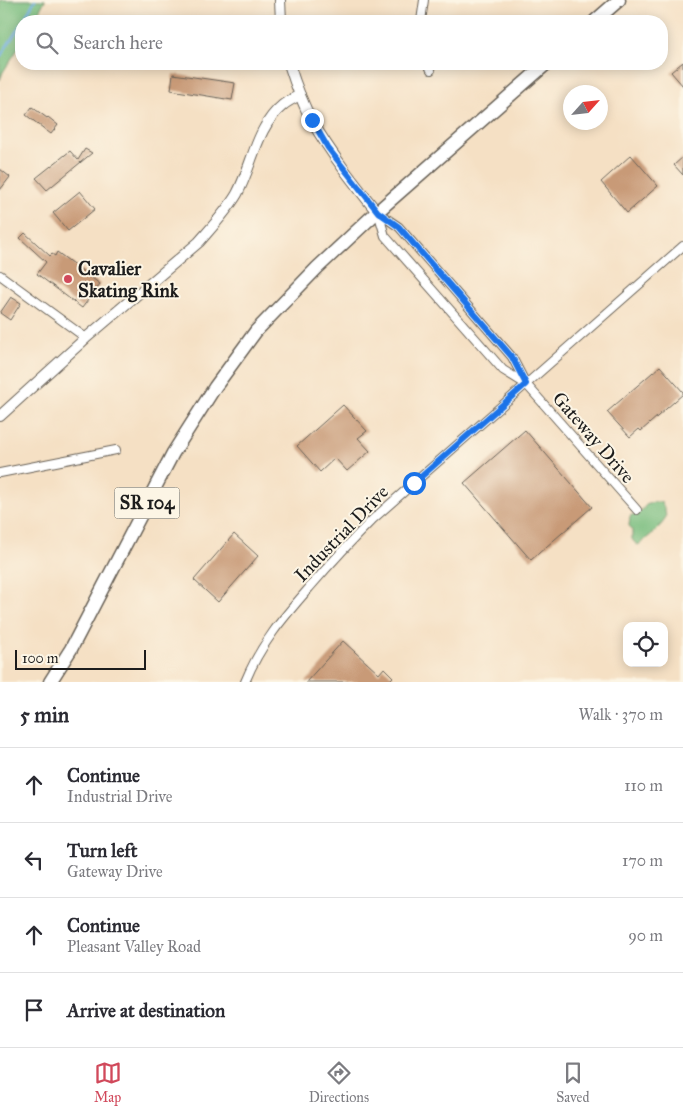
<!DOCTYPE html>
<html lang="en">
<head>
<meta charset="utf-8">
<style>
  :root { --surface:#fff; --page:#f2f2f3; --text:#2b2b33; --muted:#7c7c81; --line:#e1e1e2; --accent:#d1495b }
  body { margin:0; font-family:"IM FELL Great Primer",serif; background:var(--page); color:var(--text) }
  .controls { position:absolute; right:15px; bottom:15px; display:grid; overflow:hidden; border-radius:10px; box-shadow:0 2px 12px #0003 }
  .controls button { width:45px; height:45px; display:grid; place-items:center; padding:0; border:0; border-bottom:1px solid var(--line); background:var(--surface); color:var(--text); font:25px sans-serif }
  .compass { position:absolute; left:563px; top:85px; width:45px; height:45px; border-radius:50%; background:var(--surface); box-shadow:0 2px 12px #0003; rotate:63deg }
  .scale { position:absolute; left:15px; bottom:12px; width:131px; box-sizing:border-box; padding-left:5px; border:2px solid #1c1c1c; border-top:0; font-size:14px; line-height:18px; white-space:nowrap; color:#1c1c1c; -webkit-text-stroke:4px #fcf5e5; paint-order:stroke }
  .stop { position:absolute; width:15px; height:15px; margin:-11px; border:4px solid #1a73e8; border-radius:50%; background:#fff }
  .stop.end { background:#1a73e8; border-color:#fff; box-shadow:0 1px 5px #0008 }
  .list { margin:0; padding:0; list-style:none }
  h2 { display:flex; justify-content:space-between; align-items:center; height:65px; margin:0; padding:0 20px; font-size:21px }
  h2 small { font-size:16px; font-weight:400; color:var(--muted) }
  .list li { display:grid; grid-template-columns:32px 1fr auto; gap:15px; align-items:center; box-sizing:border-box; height:75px; padding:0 20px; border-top:1px solid var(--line) }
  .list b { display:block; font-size:19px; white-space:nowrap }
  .list p { margin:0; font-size:16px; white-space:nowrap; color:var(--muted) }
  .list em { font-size:16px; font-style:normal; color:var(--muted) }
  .icon { flex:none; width:28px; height:28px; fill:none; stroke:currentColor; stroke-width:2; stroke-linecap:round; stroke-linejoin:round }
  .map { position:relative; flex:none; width:683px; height:682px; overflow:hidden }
  .search { position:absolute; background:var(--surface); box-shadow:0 2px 12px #0003; left:15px; right:15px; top:15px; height:55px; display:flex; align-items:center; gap:12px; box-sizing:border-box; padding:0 18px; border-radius:20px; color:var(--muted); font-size:19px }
  .sheet { height:365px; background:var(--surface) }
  nav { display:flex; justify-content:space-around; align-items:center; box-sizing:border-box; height:70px; border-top:1px solid var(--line); background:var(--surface); font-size:14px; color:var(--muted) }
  nav a { display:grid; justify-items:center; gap:2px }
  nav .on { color:var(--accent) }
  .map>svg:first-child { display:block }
  .forest { fill:#7abe80; stroke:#4b6d4e }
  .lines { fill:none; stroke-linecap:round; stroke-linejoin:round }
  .stream { stroke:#6dade0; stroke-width:2.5 }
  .building { fill:#c89a77 }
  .minor-casing { stroke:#686157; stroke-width:10 }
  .tertiary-casing { stroke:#686157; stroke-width:12 }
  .primary-casing { stroke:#686157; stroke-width:15 }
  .minor { stroke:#fff; stroke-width:8 }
  .tertiary { stroke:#fff; stroke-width:10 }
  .primary { stroke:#fff; stroke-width:12 }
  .route { stroke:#1a73e8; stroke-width:6 }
  .poi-dot { fill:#d1495b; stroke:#fcf5e5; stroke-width:2 }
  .labels { text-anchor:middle; stroke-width:4; stroke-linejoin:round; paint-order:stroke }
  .shield { fill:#fcf5e5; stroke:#5f5d58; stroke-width:1 }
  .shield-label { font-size:18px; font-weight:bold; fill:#1c1c1c }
  .poi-label { font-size:19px; font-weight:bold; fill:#1c1c1c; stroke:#fcf5e5; text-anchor:start }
  .street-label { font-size:19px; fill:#1c1c1c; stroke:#fcf5e5 }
</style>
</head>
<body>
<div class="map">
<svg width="683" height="682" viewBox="0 0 683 682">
  <rect width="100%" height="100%" fill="#fcf5e5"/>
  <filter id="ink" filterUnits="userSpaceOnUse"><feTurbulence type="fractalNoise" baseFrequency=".02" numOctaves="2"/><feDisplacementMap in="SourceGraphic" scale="10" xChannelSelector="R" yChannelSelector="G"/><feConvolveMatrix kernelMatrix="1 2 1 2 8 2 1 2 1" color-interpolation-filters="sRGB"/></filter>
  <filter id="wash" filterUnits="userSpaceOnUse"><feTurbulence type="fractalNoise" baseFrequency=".0096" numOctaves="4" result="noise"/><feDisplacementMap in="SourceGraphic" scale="20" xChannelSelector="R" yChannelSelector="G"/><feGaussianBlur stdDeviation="1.12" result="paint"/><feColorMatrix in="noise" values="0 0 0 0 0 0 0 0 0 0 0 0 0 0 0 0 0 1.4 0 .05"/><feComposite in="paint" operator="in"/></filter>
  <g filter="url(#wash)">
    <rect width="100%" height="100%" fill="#f5e0c4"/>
    <g class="forest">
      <polygon points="0,0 45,0 34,21 21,21 21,44 3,72 0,80"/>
      <path d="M658,502L662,503C664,508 667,514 665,519C663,525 643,542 638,545L634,542L632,539V529L629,526L630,516L640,512L648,503Z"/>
    </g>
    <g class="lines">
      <g class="stream">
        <polyline points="23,21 35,0"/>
        <polyline points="0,57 21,24"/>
      </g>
    </g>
    <g id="blocks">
      <g class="building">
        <polygon points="683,62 683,86 671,72"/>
        <polygon points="173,74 235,83 232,100 171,90"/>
        <polygon points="32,107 47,118 48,117 58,125 51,134 26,115"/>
        <polygon points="85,149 92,153 47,190 36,178 70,151 78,160"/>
        <polygon points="631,155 658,186 627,213 601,182"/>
        <polygon points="683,157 683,175 674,165"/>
        <polygon points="0,169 10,177 0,190"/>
        <polygon points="80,191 95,209 68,231 53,213"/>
        <polygon points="25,233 50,256 52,254 55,256 57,252 100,284 82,308 37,274 46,262 20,238"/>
        <polygon points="11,297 21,303 10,320 0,313"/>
        <polygon points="660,366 683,392 683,394 641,431 639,429 630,437 607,412"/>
        <polygon points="343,405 367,431 358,438 370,451 347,471 335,458 320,472 297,446"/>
        <polygon points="525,430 592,507 531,560 464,483"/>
        <polygon points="234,534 258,556 218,602 194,580"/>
        <polygon points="343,641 379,674 384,668 393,677 388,682 306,682"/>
      </g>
    </g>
  </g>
  <g filter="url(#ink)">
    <use href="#blocks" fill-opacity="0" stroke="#686157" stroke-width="1"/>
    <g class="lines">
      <g class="minor-casing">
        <g id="minor">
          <polyline points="421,21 424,0"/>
          <polyline points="428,64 431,70"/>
          <polyline points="377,212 399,227 512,357 526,384 637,510"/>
          <polyline points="378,212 385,236 503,370 524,383"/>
          <polyline points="0,275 86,338"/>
          <polyline points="0,473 116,450"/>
          <path d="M245,682C261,643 283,618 310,587C330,564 351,541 373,519L683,246"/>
        </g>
      </g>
      <g class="tertiary-casing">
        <g id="tertiary">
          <polyline points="280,0 281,21"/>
          <path d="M289,64C295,83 302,103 312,121C331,154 354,183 377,212"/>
          <path d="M0,416L86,338L199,242C212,227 227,211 237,194C253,164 256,127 283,105C288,101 294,98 300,95"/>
        </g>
      </g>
      <g class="primary-casing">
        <g id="primary">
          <polyline points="595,21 619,0"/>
          <polyline points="50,682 71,649 173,453 215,387 256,331 317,268 377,212 546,64"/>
        </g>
      </g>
      <use href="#minor" class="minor"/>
      <use href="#tertiary" class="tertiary"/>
      <use href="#primary" class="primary"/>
    </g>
  </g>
  <g class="lines" filter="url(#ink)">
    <polyline class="route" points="312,120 328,148 378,212 399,227 512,357 526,384 414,483"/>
  </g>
  <circle class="poi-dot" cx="68" cy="279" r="5"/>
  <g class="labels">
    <rect class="shield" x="114.5" y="487.5" width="65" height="31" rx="4"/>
    <g class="shield-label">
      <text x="147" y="509">SR 104</text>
    </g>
    <g class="poi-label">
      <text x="78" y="275">Cavalier<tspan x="78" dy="22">Skating Rink</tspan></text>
    </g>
    <g class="street-label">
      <text transform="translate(594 437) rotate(49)" y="7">Gateway Drive</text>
      <text transform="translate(341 533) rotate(-46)" y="7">Industrial Drive</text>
    </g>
  </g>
</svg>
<div class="controls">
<button><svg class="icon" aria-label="locate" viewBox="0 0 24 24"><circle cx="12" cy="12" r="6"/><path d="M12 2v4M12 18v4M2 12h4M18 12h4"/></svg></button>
</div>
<svg class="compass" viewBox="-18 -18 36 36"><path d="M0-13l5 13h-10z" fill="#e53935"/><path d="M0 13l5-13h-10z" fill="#7c7c81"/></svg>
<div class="scale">100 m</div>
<div class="stop" style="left:414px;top:483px"></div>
<div class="stop end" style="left:312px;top:120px"></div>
<div class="search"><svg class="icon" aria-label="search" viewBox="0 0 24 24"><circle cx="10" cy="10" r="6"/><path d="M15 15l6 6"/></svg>Search here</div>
</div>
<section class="sheet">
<h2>5 min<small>Walk · 370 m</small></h2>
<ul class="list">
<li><svg class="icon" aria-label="ahead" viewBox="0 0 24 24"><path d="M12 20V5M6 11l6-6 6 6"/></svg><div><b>Continue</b><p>Industrial Drive</p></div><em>110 m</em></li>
<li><svg class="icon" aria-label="left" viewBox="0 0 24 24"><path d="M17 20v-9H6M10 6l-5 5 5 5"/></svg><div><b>Turn left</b><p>Gateway Drive</p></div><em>170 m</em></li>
<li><svg class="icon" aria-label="ahead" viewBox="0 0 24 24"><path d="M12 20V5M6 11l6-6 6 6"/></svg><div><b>Continue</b><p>Pleasant Valley Road</p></div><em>90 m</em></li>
<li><svg class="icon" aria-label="arrive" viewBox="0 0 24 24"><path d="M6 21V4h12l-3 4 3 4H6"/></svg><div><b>Arrive at destination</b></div></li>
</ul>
</section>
<nav>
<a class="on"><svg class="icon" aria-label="map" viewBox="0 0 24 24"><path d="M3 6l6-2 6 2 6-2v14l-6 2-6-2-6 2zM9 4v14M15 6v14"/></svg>Map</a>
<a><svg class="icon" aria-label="directions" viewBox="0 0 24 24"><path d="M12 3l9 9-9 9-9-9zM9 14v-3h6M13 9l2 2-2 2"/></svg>Directions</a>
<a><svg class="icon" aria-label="saved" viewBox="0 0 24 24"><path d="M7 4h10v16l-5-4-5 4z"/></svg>Saved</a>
</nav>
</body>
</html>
